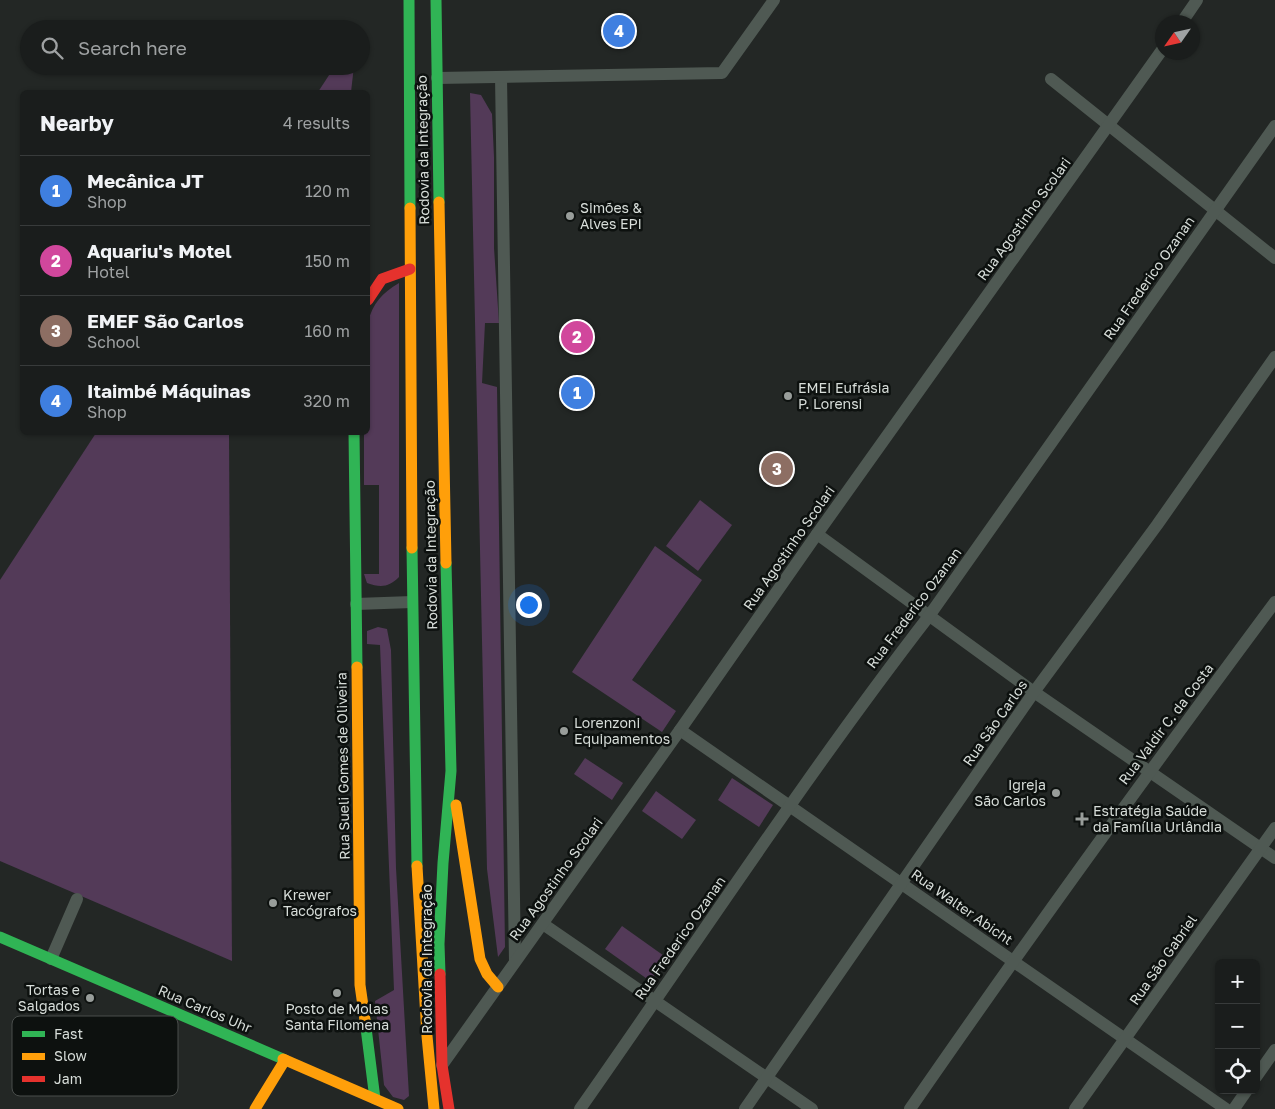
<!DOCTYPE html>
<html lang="en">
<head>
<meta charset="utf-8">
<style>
  :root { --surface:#1a1d1c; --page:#232625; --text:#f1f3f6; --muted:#9fa2a3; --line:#383b3b; --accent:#989d9a }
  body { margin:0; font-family:"Golos Text",sans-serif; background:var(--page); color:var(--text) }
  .controls { position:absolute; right:15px; bottom:15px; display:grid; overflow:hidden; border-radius:8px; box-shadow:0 1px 4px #0004 }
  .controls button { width:45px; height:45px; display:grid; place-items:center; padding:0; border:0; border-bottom:1px solid var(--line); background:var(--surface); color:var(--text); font:25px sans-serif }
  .compass { position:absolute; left:1155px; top:15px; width:45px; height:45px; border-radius:50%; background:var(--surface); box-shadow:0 1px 4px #0004; rotate:236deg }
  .you { position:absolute; left:528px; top:604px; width:18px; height:18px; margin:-12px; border:4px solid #fff; border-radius:50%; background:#1a73e8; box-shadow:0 0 0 8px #1a73e833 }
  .badge { display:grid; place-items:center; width:32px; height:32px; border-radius:50%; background:var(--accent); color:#fff; font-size:16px; font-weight:700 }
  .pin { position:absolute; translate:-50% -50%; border:2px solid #fff; box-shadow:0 1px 5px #0006 }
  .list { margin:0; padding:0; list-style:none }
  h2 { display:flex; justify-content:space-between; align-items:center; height:65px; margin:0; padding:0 20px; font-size:21px }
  h2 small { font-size:16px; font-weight:400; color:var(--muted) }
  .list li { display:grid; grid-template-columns:32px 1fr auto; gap:15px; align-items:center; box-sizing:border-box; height:70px; padding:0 20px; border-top:1px solid var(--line) }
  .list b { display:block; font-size:19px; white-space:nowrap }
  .list p { margin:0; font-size:16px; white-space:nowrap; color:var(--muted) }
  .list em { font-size:16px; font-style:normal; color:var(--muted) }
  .icon { flex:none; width:28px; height:28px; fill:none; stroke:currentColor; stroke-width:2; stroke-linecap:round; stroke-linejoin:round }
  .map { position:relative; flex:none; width:1275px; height:1109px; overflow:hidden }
  .search { position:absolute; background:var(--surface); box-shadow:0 1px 4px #0004; left:20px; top:20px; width:350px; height:55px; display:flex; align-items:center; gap:12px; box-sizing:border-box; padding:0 18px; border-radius:28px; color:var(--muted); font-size:19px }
  .panel { position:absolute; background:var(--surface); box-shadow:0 1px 4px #0004; left:20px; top:90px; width:350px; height:345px; border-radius:8px }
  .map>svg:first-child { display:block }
  .green { fill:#533a58 }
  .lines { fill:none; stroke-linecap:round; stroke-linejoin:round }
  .street { stroke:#4f5953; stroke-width:12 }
  .fast { stroke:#30b455; stroke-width:11 }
  .slow { stroke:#ff9f0a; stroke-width:11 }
  .jam { stroke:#e5322d; stroke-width:11 }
  .poi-dot { fill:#989d9a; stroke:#0d110f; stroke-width:2 }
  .labels { text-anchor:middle; stroke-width:5; stroke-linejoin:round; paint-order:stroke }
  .street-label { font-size:14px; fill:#d7ddd9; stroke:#0d110f }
  .poi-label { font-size:14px; fill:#d7ddd9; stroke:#0d110f; text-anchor:start }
  .key { fill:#0d110f; stroke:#4a4e4c; stroke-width:1 }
  .key-label { font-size:14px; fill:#d7ddd9 }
</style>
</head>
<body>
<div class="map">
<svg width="1275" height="1109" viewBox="0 0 1275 1109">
  <rect width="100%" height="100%" fill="#232725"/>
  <g class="green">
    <polygon points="335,66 354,66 351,92 318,92"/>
    <polygon points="470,93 481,95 492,114 494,157 494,248 499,323 485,323 482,383 497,387 505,947 498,957 487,869"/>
    <path d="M399,283V577C389,587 381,588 367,583L364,574H379V485H364V433L368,432V322C373,303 382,293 399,283Z"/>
    <polygon points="96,433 229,433 232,961 0,861 0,580"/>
    <polygon points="700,500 732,525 698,571 666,546"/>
    <polygon points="655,546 702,580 632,680 676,711 662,732 572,672"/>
    <polygon points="378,627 387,629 391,650 396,868 409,1096 404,1100 393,1097 384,1085 375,1001 394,990 380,645 367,644 367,631"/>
    <polygon points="585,758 623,783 612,800 574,774"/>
    <polygon points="732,778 773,805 759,827 718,800"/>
    <polygon points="656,791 696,820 682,839 642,811"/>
    <polygon points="622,926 667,958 650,981 605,949"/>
  </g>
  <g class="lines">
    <g class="street">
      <polyline points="1182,22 1197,0"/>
      <polyline points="501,77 515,961"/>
      <polyline points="437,78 722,73 774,0"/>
      <polyline points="1051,79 1275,258"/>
      <polyline points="817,534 1034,692 1275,858"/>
      <polyline points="356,604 412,602"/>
      <polyline points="680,730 1226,1109"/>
      <polyline points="543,924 812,1109"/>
      <polyline points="51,959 77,899"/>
      <polyline points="442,1065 680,730 817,534 1162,50"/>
      <polyline points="1256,1077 1275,1050"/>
      <path d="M580,1109C696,944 806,775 929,616L1275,126"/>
      <polyline points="745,1109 1034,692 1157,525 1275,357"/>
      <path d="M910,1109C1028,938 1151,769 1275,602"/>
      <polyline points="1075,1109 1275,828"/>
      <polyline points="1234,1109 1247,1090"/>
    </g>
    <g class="fast">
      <polyline points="409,0 410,208"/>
      <polyline points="436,0 439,202"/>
      <polyline points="354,432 357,667"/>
      <polyline points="412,548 417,866"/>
      <polyline points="0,937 283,1059"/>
      <polyline points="440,974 439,944 443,863 451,771 446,563"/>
      <polyline points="365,1020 375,1099"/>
    </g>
    <g class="slow">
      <polyline points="439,202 446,563"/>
      <polyline points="410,208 412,548"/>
      <polyline points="357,667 360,985 365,1020"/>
      <polyline points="456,805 480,959 487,974 498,987"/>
      <polyline points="417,866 427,1036 434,1109"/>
      <polyline points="283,1059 398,1109"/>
      <polyline points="255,1109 285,1060"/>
    </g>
    <g class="jam">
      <polyline points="368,300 382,279 410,269"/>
      <polyline points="440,974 442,1065 449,1109"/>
    </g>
  </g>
  <g class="poi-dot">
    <circle cx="570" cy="216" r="5"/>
    <circle cx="788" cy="396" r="5"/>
    <circle cx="564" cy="731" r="5"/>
    <circle cx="1056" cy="793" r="5"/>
    <path d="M1079.5 811.5h5v5h5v5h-5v5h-5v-5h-5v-5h5z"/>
    <circle cx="273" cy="903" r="5"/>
    <circle cx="337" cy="993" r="5"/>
    <circle cx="90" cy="998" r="5"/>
  </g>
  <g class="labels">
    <g class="street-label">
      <text transform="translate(423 150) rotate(-91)" y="5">Rodovia da Integração</text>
      <text transform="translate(1024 219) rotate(-54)" y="5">Rua Agostinho Scolari</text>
      <text transform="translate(1149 278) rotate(-55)" y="5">Rua Frederico Ozanan</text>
      <text transform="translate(789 548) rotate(-55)" y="5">Rua Agostinho Scolari</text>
      <text transform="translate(431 555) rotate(-91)" y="5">Rodovia da Integração</text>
      <text transform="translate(914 608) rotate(-53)" y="5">Rua Frederico Ozanan</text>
      <text transform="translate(995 723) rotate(-55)" y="5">Rua São Carlos</text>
      <text transform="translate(1166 724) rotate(-53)" y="5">Rua Valdir C. da Costa</text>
      <text transform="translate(343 766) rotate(-91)" y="5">Rua Sueli Gomes de Oliveira</text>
      <text transform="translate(556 879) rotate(-54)" y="5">Rua Agostinho Scolari</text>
      <text transform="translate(962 907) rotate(35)" y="5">Rua Walter Abicht</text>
      <text transform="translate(680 938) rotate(-55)" y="5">Rua Frederico Ozanan</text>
      <text transform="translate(427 959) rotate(-90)" y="5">Rodovia da Integração</text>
      <text transform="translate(1163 960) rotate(-55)" y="5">Rua São Gabriel</text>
      <text transform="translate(205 1009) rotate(23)" y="5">Rua Carlos Uhr</text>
    </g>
    <g class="poi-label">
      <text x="580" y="213">Simões &amp;<tspan x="580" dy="16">Alves EPI</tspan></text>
      <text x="798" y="393">EMEI Eufrásia<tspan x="798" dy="16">P. Lorensi</tspan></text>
      <text x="574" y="728">Lorenzoni<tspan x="574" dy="16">Equipamentos</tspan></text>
      <text x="1046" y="790" text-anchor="end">Igreja<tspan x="1046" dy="16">São Carlos</tspan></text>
      <text x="1093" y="816">Estratégia Saúde<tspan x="1093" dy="16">da Família Urlândia</tspan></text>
      <text x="283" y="900">Krewer<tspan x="283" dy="16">Tacógrafos</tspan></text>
      <text x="80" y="995" text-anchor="end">Tortas e<tspan x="80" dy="16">Salgados</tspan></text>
      <text x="337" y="1014" text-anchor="middle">Posto de Molas<tspan x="337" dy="16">Santa Filomena</tspan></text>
    </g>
  </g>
  <rect x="12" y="1016" width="166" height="80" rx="8" class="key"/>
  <rect x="22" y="1031" width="23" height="6" fill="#30b455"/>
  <rect x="22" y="1053" width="23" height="7" fill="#ff9f0a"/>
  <rect x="22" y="1076" width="23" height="6" fill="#e5322d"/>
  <g class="key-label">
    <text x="54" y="1039">Fast</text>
    <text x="54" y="1061">Slow</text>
    <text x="54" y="1084">Jam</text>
  </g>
</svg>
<div class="controls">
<button>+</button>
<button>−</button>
<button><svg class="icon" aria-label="locate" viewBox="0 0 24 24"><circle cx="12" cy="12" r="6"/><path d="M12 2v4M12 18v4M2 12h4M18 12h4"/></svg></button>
</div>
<svg class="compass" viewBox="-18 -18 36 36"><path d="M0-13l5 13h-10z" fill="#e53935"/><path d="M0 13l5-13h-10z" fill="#9fa2a3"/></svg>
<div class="you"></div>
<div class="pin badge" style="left:577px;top:393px;background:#3f7fe0">1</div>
<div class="pin badge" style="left:577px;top:337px;background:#d1479c">2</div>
<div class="pin badge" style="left:777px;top:469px;background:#8d6e63">3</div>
<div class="pin badge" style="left:619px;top:31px;background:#3f7fe0">4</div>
<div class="search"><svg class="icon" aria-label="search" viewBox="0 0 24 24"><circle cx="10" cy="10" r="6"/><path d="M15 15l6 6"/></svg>Search here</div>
<section class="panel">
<h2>Nearby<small>4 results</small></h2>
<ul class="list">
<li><span class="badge" style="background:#3f7fe0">1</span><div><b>Mecânica JT</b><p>Shop</p></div><em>120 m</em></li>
<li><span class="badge" style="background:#d1479c">2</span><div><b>Aquariu's Motel</b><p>Hotel</p></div><em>150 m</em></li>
<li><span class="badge" style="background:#8d6e63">3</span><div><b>EMEF São Carlos</b><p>School</p></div><em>160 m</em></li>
<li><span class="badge" style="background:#3f7fe0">4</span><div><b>Itaimbé Máquinas</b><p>Shop</p></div><em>320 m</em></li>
</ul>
</section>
</div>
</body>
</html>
